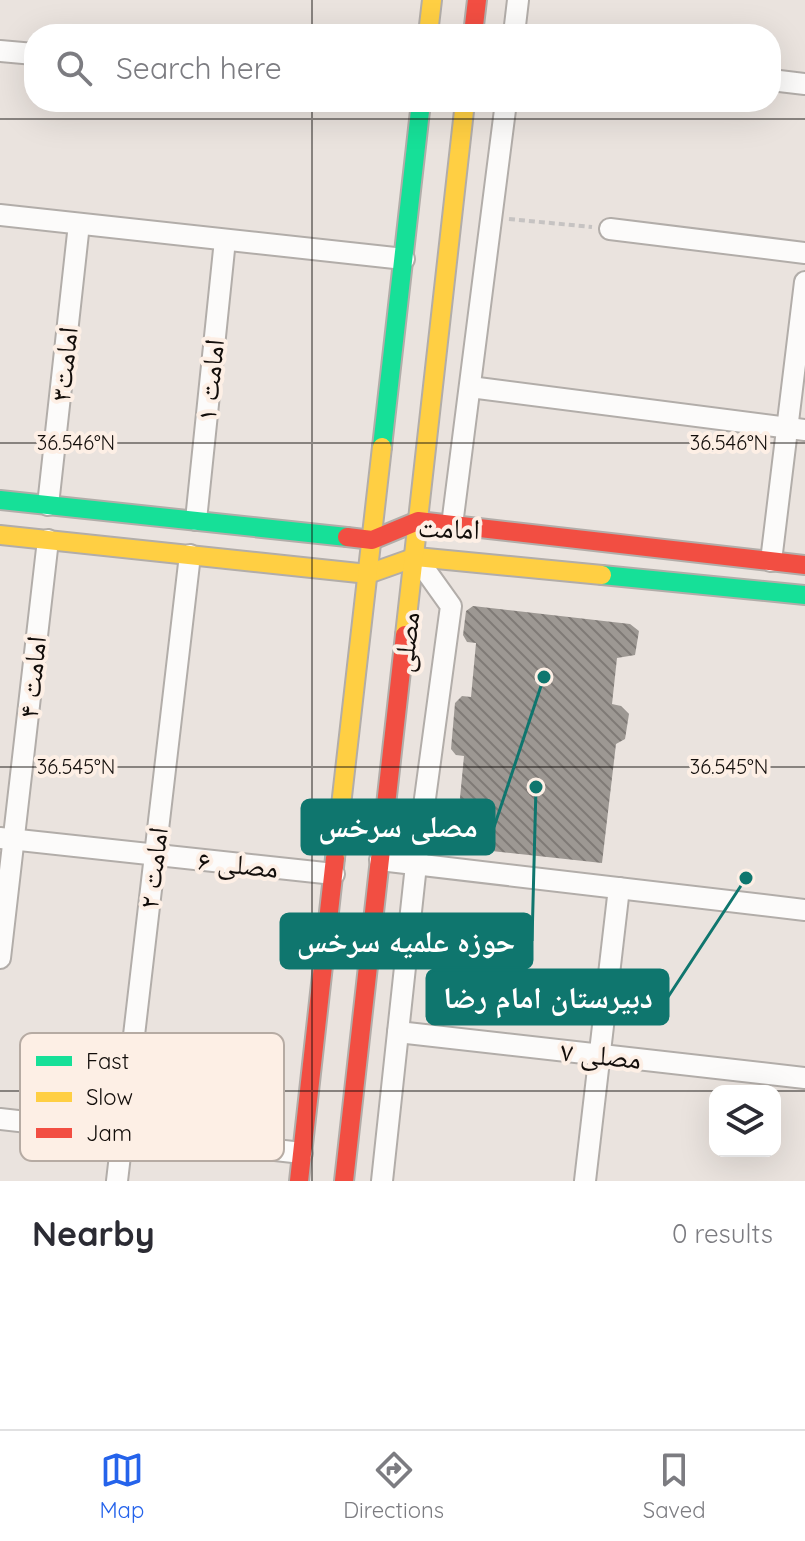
<!DOCTYPE html>
<html lang="en">
<head>
<meta charset="utf-8">
<style>
  :root { --surface:#fff; --page:#f7f7f7; --text:#2b2b33; --muted:#7c7c81; --line:#e1e1e2; --accent:#2563eb }
  body { margin:0; font-family:Quicksand,"Noto Naskh Arabic",sans-serif; background:var(--page); color:var(--text) }
  .controls { position:absolute; right:24px; bottom:24px; display:grid; overflow:hidden; border-radius:16px; box-shadow:0 8px 32px #0002 }
  .controls button { width:72px; height:72px; display:grid; place-items:center; padding:0; border:0; border-bottom:2px solid var(--line); background:var(--surface); color:var(--text); font:40px sans-serif }
  .list { margin:0; padding:0; list-style:none }
  h2 { display:flex; justify-content:space-between; align-items:center; height:104px; margin:0; padding:0 32px; font-size:34px }
  h2 small { font-size:26px; font-weight:400; color:var(--muted) }
  .icon { flex:none; width:44px; height:44px; fill:none; stroke:currentColor; stroke-width:2; stroke-linecap:round; stroke-linejoin:round }
  .map { position:relative; flex:none; width:805px; height:1181px; overflow:hidden }
  .search { position:absolute; background:var(--surface); box-shadow:0 8px 32px #0002; left:24px; right:24px; top:24px; height:88px; display:flex; align-items:center; gap:20px; box-sizing:border-box; padding:0 28px; border-radius:32px; color:var(--muted); font-size:30px }
  .sheet { height:248px; background:var(--surface) }
  nav { display:flex; justify-content:space-around; align-items:center; box-sizing:border-box; height:112px; border-top:2px solid var(--line); background:var(--surface); font-size:22px; color:var(--muted) }
  nav a { display:grid; justify-items:center; gap:4px }
  nav .on { color:var(--accent) }
  .map>svg:first-child { display:block }
  .building { fill:url(#building-back-hatch) }
  .lines { fill:none; stroke-linecap:round; stroke-linejoin:round }
  .street-casing { stroke:#b2ada9; stroke-width:24 }
  .fast-casing { stroke:#b2ada9; stroke-width:22 }
  .slow-casing { stroke:#b2ada9; stroke-width:22 }
  .jam-casing { stroke:#b2ada9; stroke-width:22 }
  .path { stroke:#c6c3c2; stroke-width:4; stroke-dasharray:6 4; stroke-linecap:butt }
  .street { stroke:#fcfbfa; stroke-width:20 }
  .fast { stroke:#16e098; stroke-width:18 }
  .slow { stroke:#ffcf43; stroke-width:18 }
  .jam { stroke:#f24e42; stroke-width:18 }
  .ticks { fill:none; stroke:#120d0a; stroke-width:2; stroke-opacity:0.45 }
  .labels { text-anchor:middle; stroke-width:8; stroke-linejoin:round; paint-order:stroke }
  .street-label { font-size:28px; fill:#120d0a; stroke:#fdefe5 }
  .key { fill:#fdefe5; stroke:#b6aba3; stroke-width:2 }
  .key-label { font-size:22px; fill:#120d0a }
  .ticks-label { font-size:20px; text-anchor:middle; fill:#120d0a; stroke:#fdefe5; stroke-width:8; stroke-linejoin:round; paint-order:stroke }
  .leader { fill:none; stroke:#0f766e; stroke-width:3 }
  .callout-dot { fill:#0f766e; stroke:#fdefe5; stroke-width:3 }
  .callout { fill:#0f766e; stroke:#0f766e; stroke-width:3 }
  .callout-label { font-size:30px; text-anchor:middle; font-weight:bold; fill:#fff }
</style>
</head>
<body>
<div class="map">
<svg width="805" height="1181" viewBox="0 0 805 1181">
  <defs>
    <pattern id="building-back-hatch" width="6" height="6" patternUnits="userSpaceOnUse" patternTransform="scale(2)"><rect width="6" height="6" fill="#9d9893"/><path d="M-1 5l2 2M0 0l6 6M5-1l2 2" fill="none" stroke="#7f7a76"/></pattern>
  </defs>
  <rect width="100%" height="100%" fill="#eae3de"/>
  <polygon class="building" points="473,606 630,624 639,631 635,655 617,658 612,704 621,706 629,714 625,739 616,744 602,863 445,846 440,839 442,823 449,818 458,819 464,756 456,755 451,749 455,703 462,696 471,697 476,643 467,642 463,635 466,611"/>
  <g class="lines">
    <g class="street-casing">
      <g id="street">
        <polyline points="514,34 518,0"/>
        <polyline points="0,51 34,54"/>
        <polyline points="771,80 805,84"/>
        <polyline points="0,215 404,259"/>
        <polyline points="610,229 805,253"/>
        <polyline points="470,387 805,430"/>
        <polyline points="48,505 79,224"/>
        <polyline points="196,520 225,240"/>
        <polyline points="452,525 506,102"/>
        <polyline points="771,561 805,282"/>
        <polyline points="0,838 334,874"/>
        <polyline points="380,860 805,910"/>
        <polyline points="0,958 48,540"/>
        <polyline points="398,1032 805,1078"/>
        <polyline points="0,1119 302,1153"/>
        <polyline points="117,1181 190,555"/>
        <polyline points="382,1181 416,865 451,606 416,557"/>
        <polyline points="585,1181 619,888"/>
      </g>
    </g>
    <g class="fast-casing">
      <g id="fast">
        <polyline points="382,447 421,102"/>
        <polyline points="0,500 347,537"/>
        <polyline points="602,575 805,595"/>
      </g>
    </g>
    <g class="slow-casing">
      <g id="slow">
        <polyline points="428,34 432,0"/>
        <polyline points="0,535 368,574 416,557 602,575"/>
        <polyline points="405,635 465,102"/>
        <polyline points="335,858 382,447"/>
      </g>
    </g>
    <g class="jam-casing">
      <g id="jam">
        <polyline points="473,34 477,0"/>
        <polyline points="347,537 372,540 418,521 805,565"/>
        <polyline points="299,1181 335,858"/>
        <polyline points="344,1181 405,635"/>
      </g>
    </g>
    <polyline class="path" points="509,219 592,227"/>
    <use href="#street" class="street"/>
    <use href="#fast" class="fast"/>
    <use href="#slow" class="slow"/>
    <use href="#jam" class="jam"/>
  </g>
  <path class="ticks" d="M312,0V34M312,102V1181M0,119H805M0,443H805M0,767H805M0,1091H805"/>
  <g class="labels">
    <g class="street-label">
      <text transform="translate(64 364) rotate(-84)" y="10">امامت۳</text>
      <text transform="translate(210 380) rotate(-84)" y="10">امامت ۱</text>
      <text transform="translate(449 528) rotate(2)" y="10">امامت</text>
      <text transform="translate(406 642) rotate(-83)" y="10">مصلی</text>
      <text transform="translate(32 677) rotate(-84)" y="10">امامت ۴</text>
      <text transform="translate(238 864) rotate(6)" y="10">مصلی ۶</text>
      <text transform="translate(153 868) rotate(-83)" y="10">امامت ۲</text>
      <text transform="translate(601 1055) rotate(6)" y="10">مصلی ۷</text>
    </g>
  </g>
  <rect x="20" y="1033" width="264" height="128" rx="12" class="key"/>
  <rect x="36" y="1056" width="36" height="10" fill="#16e098"/>
  <rect x="36" y="1092" width="36" height="10" fill="#ffcf43"/>
  <rect x="36" y="1128" width="36" height="10" fill="#f24e42"/>
  <g class="key-label">
    <text x="86" y="1069">Fast</text>
    <text x="86" y="1105">Slow</text>
    <text x="86" y="1141">Jam</text>
  </g>
  <g class="ticks-label">
    <text x="76" y="450">36.546°N</text>
    <text x="729" y="450">36.546°N</text>
    <text x="76" y="774">36.545°N</text>
    <text x="729" y="774">36.545°N</text>
  </g>
  <path class="leader" d="M544 677L494 827M536 787L532 941M746 878L668 997"/>
  <g class="callout-dot">
    <circle cx="544" cy="677" r="8"/>
    <circle cx="536" cy="787" r="8"/>
    <circle cx="746" cy="878" r="8"/>
  </g>
  <g class="callout">
    <rect x="302" y="800" width="192" height="54" rx="8"/>
    <rect x="281" y="914" width="251" height="54" rx="8"/>
    <rect x="427" y="970" width="241" height="54" rx="8"/>
  </g>
  <g class="callout-label">
    <text x="398" y="837">مصلی سرخس</text>
    <text x="406" y="952">حوزه علمیه سرخس</text>
    <text x="548" y="1008">دبیرستان امام رضا</text>
  </g>
</svg>
<div class="controls">
<button><svg class="icon" aria-label="layers" viewBox="0 0 24 24"><path d="M12 4l9 5-9 5-9-5zM3 14l9 5 9-5"/></svg></button>
</div>
<div class="search"><svg class="icon" aria-label="search" viewBox="0 0 24 24"><circle cx="10" cy="10" r="6"/><path d="M15 15l6 6"/></svg>Search here</div>
</div>
<section class="sheet">
<h2>Nearby<small>0 results</small></h2>
<ul class="list">
</ul>
</section>
<nav>
<a class="on"><svg class="icon" aria-label="map" viewBox="0 0 24 24"><path d="M3 6l6-2 6 2 6-2v14l-6 2-6-2-6 2zM9 4v14M15 6v14"/></svg>Map</a>
<a><svg class="icon" aria-label="directions" viewBox="0 0 24 24"><path d="M12 3l9 9-9 9-9-9zM9 14v-3h6M13 9l2 2-2 2"/></svg>Directions</a>
<a><svg class="icon" aria-label="saved" viewBox="0 0 24 24"><path d="M7 4h10v16l-5-4-5 4z"/></svg>Saved</a>
</nav>
</body>
</html>
